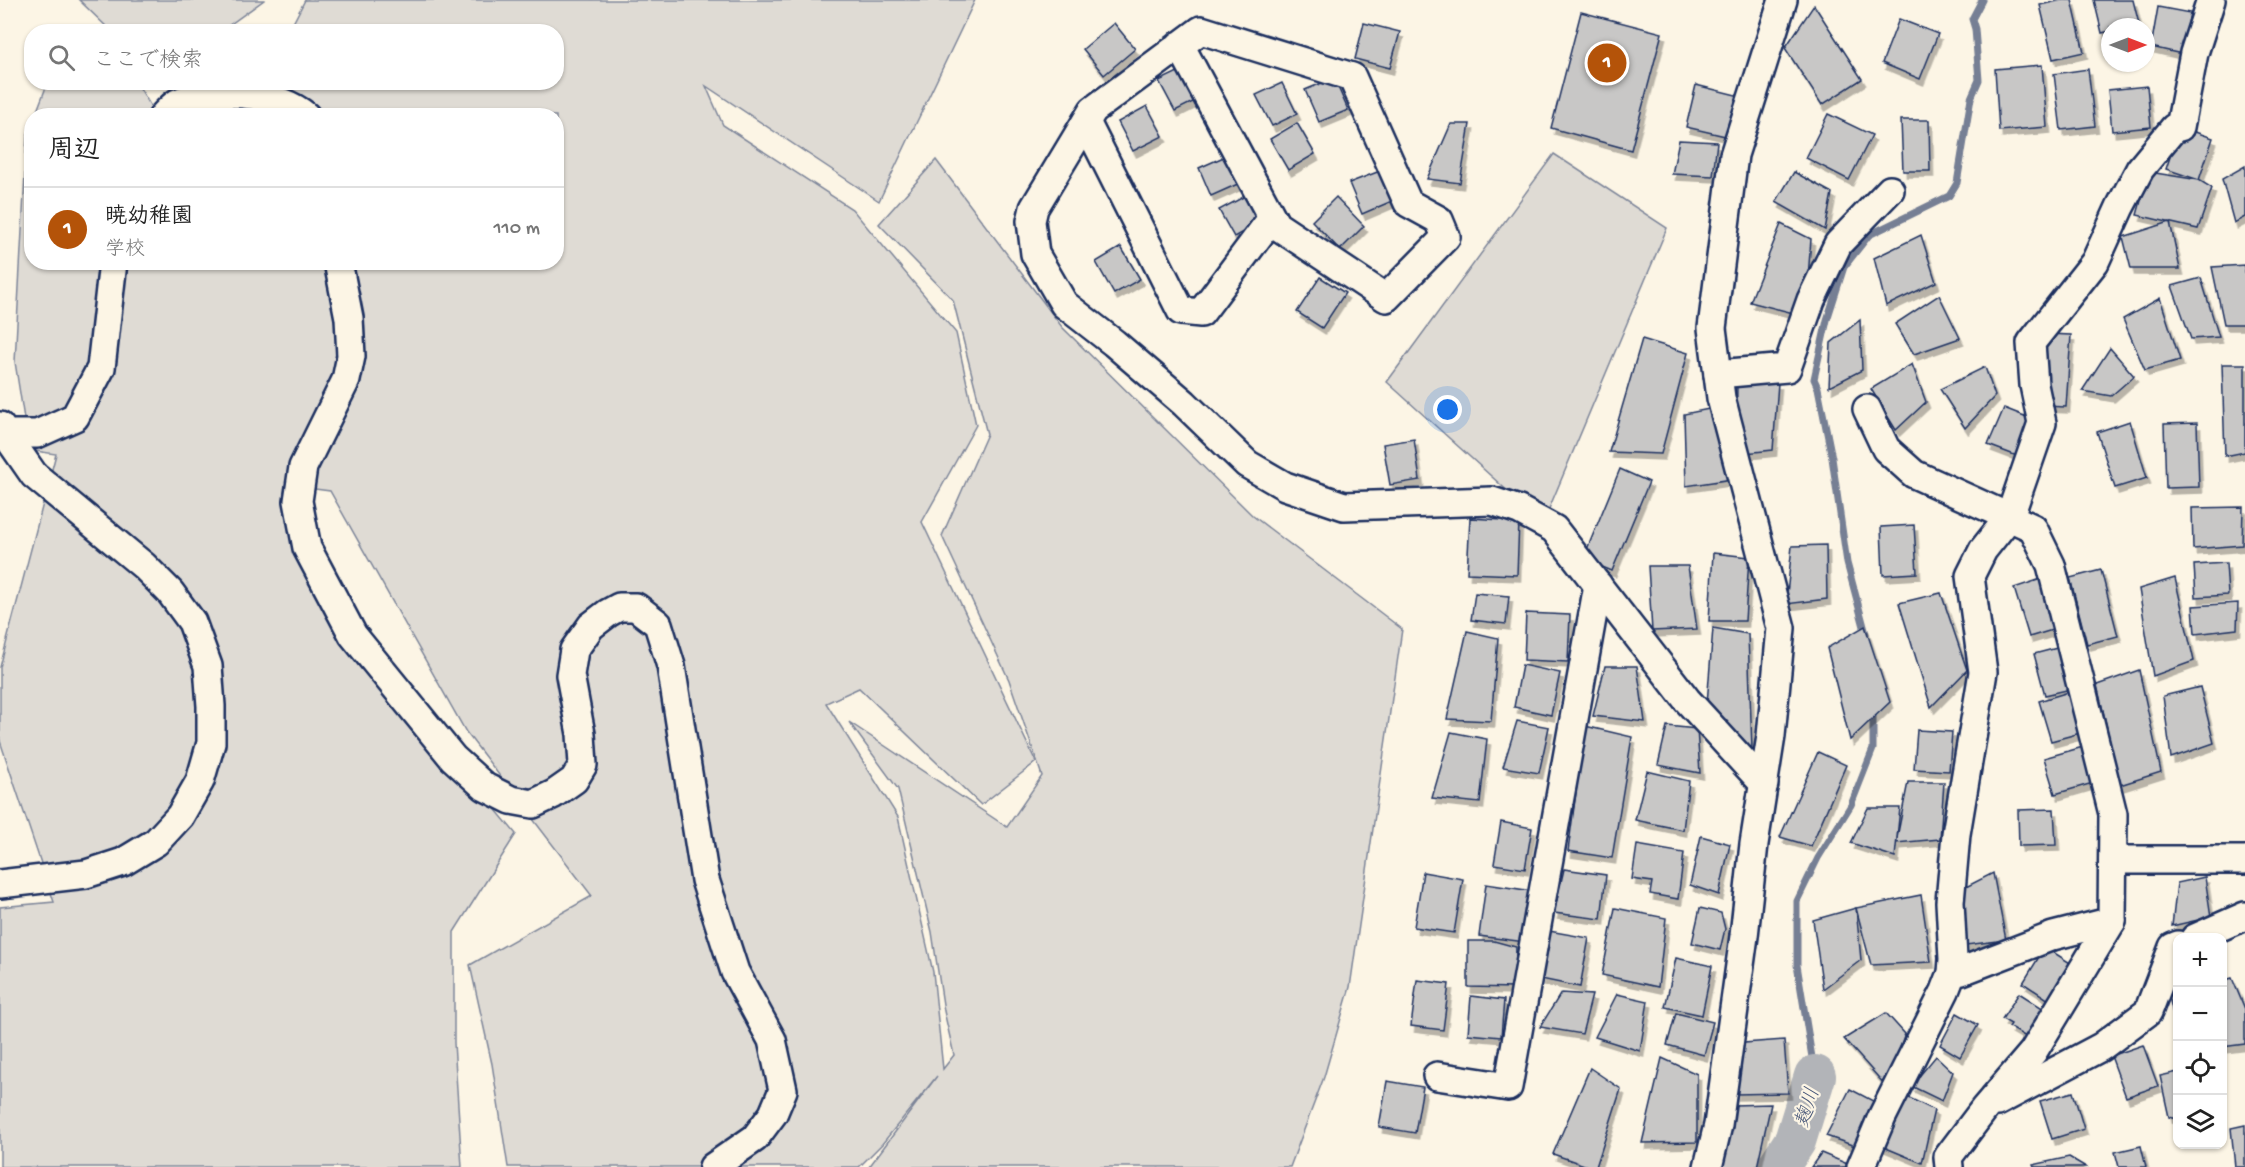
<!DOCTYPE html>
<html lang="ja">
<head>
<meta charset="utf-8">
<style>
  :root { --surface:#fff; --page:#f2f2f2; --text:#222; --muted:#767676; --line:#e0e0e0; --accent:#b45309 }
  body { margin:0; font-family:"Gochi Hand","Klee One",sans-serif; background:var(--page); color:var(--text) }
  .controls { position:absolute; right:18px; bottom:18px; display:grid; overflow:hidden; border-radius:12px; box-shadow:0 2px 4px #0004 }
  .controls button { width:54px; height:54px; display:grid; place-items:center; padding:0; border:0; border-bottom:2px solid var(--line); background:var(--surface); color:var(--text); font:30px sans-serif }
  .compass { position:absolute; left:2101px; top:18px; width:54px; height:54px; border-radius:50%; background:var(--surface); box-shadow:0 2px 4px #0004; rotate:90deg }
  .you { position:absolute; left:1448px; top:410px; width:21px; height:21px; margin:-15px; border:4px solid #fff; border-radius:50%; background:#1a73e8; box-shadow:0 0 0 9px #1a73e833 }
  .badge { display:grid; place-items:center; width:39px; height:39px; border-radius:50%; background:var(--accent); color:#fff; font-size:20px; font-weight:700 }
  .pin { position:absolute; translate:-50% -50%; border:3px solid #fff; box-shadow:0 2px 6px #0006 }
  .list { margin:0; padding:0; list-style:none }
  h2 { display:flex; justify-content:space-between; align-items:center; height:78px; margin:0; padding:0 24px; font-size:26px }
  h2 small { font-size:20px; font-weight:400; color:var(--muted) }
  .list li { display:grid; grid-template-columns:39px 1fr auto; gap:18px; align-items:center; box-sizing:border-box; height:84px; padding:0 24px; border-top:2px solid var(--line) }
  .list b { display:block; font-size:22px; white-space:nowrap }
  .list p { margin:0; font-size:20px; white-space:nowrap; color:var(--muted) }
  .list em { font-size:20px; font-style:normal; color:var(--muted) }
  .icon { flex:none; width:33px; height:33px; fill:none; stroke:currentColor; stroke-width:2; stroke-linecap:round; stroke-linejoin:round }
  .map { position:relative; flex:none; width:2245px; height:1167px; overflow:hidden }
  .search { position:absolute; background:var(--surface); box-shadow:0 2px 4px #0004; left:24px; top:24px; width:540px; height:66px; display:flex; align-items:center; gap:15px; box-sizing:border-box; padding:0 21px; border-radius:24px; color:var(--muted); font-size:22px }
  .panel { position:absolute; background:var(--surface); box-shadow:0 2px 4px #0004; left:24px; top:108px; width:540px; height:162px; border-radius:24px }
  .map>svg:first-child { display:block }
  .green { fill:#dfdbd4; stroke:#7d8599; stroke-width:1.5 }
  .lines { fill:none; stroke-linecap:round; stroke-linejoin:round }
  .stream { stroke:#767f94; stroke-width:7 }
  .river { stroke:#b2b4b8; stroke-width:42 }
  .building { fill:#c8c7c6; stroke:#1b2f5e; stroke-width:1.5; filter:url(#shadow) }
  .street-casing { stroke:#1b2f5e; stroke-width:32 }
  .street { stroke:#fcf5e5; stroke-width:27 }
  .labels { text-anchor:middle; stroke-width:4.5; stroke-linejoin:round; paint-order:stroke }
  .water-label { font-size:20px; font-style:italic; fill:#485779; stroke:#fcf5e5 }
</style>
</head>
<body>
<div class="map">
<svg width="2245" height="1167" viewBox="0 0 2245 1167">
  <defs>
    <filter id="shadow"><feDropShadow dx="3.5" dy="6" stdDeviation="0" flood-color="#0004"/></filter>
  </defs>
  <rect width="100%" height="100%" fill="#fcf5e5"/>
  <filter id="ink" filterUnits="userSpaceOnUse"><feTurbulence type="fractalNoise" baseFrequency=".0167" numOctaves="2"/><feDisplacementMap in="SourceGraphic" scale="12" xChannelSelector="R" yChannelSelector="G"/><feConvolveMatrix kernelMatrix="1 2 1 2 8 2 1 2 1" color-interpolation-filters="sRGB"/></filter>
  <g filter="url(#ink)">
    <g class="green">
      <polygon points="79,0 264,0 221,31 112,32"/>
      <polygon points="305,0 975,0 879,201 706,86 723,125 852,209 956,333 976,425 922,522 1036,762 981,805 859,688 826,703 898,817 933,972 943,1069 954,1055 944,1011 932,932 898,789 849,722 1007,827 1042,776 1009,680 942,536 987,434 953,300 879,224 936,160 1062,327 1253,516 1402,629 1350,987 1324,1077 1290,1167 869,1167 937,1076 882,1144 859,1167 508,1167 492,1064 470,965 592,896 466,732 330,491 300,487 292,533 433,734 516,834 454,932 454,1043 462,1167 0,1167 0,907 54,902 0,741 0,667 56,454 29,450 15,362 27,137 31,125 32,262 556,262 556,116 198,115 233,83 556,82 556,32 289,31"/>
      <polygon points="48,82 137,83 156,115 35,116"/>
      <polygon points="1554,154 1667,228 1543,523 1387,382"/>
    </g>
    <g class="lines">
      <g class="stream">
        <polyline points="1866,634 1847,563 1832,458 1818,388 1814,379 1827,320 1844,267 1869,235 1949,196 1957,183 1971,98 1979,80 1975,29 1972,19 1982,0"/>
        <polyline points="1815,1076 1797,965 1797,901 1818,858 1851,805 1873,749 1873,710"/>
      </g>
      <polyline class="river" points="1778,1167 1795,1141 1815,1076"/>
    </g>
    <g class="building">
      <polygon points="2062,0 2072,0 2084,52 2053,59 2040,5"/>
      <polygon points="2094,0 2133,0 2139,24 2125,27 2110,27 2110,31 2102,33"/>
      <polygon points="1814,5 1862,79 1822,105 1785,48"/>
      <polygon points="2158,7 2190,13 2182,54 2151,47"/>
      <polygon points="1581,12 1662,33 1631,150 1551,128"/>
      <polygon points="1899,19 1938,34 1920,79 1882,63"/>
      <polygon points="1114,23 1135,49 1104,75 1083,49"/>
      <polygon points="1364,23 1400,32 1390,68 1355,59"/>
      <polygon points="2042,65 2047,127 1999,131 1995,69"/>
      <polygon points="1184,69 1199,99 1175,111 1159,81"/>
      <polygon points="2088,69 2095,126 2061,130 2054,74"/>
      <polygon points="1334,78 1348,110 1319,122 1305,90"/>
      <polygon points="1282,83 1297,114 1272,126 1256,95"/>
      <polygon points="1696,85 1744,97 1734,138 1686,127"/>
      <polygon points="2147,86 2151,127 2112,131 2108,90"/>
      <polygon points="1147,106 1163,136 1133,151 1118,122"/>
      <polygon points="1828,114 1872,135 1849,180 1806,158"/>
      <polygon points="1901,120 1929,120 1930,171 1903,171"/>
      <polygon points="1297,123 1315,154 1288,170 1270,139"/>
      <polygon points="1451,124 1470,124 1460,183 1427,179"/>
      <polygon points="2180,127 2213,138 2199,180 2166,169"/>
      <polygon points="1679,140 1717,142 1713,176 1672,174"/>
      <polygon points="1228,155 1240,183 1211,196 1199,168"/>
      <polygon points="2245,166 2245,217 2234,223 2222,179"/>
      <polygon points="1380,171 1392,201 1362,214 1349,183"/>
      <polygon points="1794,172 1832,193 1825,230 1776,202"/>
      <polygon points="2149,172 2199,180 2212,188 2198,229 2137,215"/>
      <polygon points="1249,194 1264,220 1234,237 1219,210"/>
      <polygon points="1336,197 1364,226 1340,250 1312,221"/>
      <polygon points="2170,222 2180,269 2131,269 2123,237"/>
      <polygon points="1781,224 1811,239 1805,316 1750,302"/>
      <polygon points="1921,235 1936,282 1886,306 1874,258"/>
      <polygon points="1121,247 1140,279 1114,294 1096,262"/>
      <polygon points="2245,265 2245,324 2224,324 2212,267"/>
      <polygon points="1320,277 1345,293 1322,328 1297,312"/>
      <polygon points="2201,278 2219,337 2191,339 2172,286"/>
      <polygon points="1939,295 1960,338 1914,354 1895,324"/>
      <polygon points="2160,298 2180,360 2145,370 2123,319"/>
      <polygon points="1860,320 1862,370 1829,387 1831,343"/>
      <polygon points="2047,334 2071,335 2066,407 2042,406"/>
      <polygon points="1642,339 1688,353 1661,454 1609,452"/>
      <polygon points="2110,348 2134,376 2111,396 2082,391"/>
      <polygon points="1912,364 1926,402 1896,430 1871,389"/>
      <polygon points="2222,364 2245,364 2245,452 2225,456"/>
      <polygon points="1985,367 1995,396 1965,428 1940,389"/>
      <polygon points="1737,383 1778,383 1773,450 1736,454"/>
      <polygon points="1724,406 1732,479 1686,486 1684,414"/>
      <polygon points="2004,408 2032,419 2017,456 1988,445"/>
      <polygon points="2130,421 2147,478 2115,488 2097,432"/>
      <polygon points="2197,423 2199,487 2166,488 2164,424"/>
      <polygon points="1414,439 1420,480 1390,485 1383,444"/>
      <polygon points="1620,469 1649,482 1612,571 1583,559"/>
      <polygon points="2243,507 2242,545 2193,549 2192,508"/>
      <polygon points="1470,518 1519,521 1517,575 1467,573"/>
      <polygon points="1914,525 1917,573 1883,575 1881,527"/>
      <polygon points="1826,545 1827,599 1786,604 1792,546"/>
      <polygon points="1713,553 1749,557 1745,621 1709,621"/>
      <polygon points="2226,563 2228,595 2196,597 2194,565"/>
      <polygon points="1648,566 1688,566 1697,629 1652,631"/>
      <polygon points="2101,570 2118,636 2087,644 2070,578"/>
      <polygon points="2044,578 2059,628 2029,637 2014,588"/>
      <polygon points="2175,578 2194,661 2153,676 2139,589"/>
      <polygon points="1475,593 1509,596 1506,624 1471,620"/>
      <polygon points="1941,593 1967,670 1931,707 1899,603"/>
      <polygon points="2238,603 2237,629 2195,634 2193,606"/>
      <polygon points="1526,613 1570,615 1568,662 1524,660"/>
      <polygon points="1865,626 1890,702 1850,740 1827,648"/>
      <polygon points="1713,628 1748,634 1752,750 1707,704"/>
      <polygon points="1467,631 1498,638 1491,721 1447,719"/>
      <polygon points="2061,647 2071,689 2045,695 2034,654"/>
      <polygon points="1522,665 1560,673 1551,715 1514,707"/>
      <polygon points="1605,666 1637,666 1645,722 1593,716"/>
      <polygon points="2139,670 2161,772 2120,785 2097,685"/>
      <polygon points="2200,687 2214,743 2171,758 2163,696"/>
      <polygon points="2072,691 2084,732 2051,741 2039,701"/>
      <polygon points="1517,721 1549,727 1539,773 1503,767"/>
      <polygon points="1585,726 1632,737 1612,858 1568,851"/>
      <polygon points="1667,726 1697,729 1700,773 1658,765"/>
      <polygon points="1917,730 1952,732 1949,771 1914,769"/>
      <polygon points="1451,732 1487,739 1480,803 1432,798"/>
      <polygon points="2083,747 2093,783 2055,794 2044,758"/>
      <polygon points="1818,752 1846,765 1811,846 1780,837"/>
      <polygon points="1647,771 1689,781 1683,830 1635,820"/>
      <polygon points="1908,782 1944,782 1940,839 1896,843"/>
      <polygon points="1868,808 1900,808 1895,857 1851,843"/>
      <polygon points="2054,809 2056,845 2019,846 2018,810"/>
      <polygon points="1501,822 1532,828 1525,869 1494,864"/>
      <polygon points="1701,836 1730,844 1719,895 1690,885"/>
      <polygon points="1637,845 1684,853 1678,899 1650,894 1652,882 1632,879"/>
      <polygon points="1564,869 1606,875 1601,919 1554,913"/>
      <polygon points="1423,872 1463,879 1454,933 1414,927"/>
      <polygon points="1993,873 2006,940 1966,945 1960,890"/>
      <polygon points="2205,877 2211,917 2172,926 2177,883"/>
      <polygon points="1486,884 1532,891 1525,942 1479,936"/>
      <polygon points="1921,895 1931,962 1871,965 1856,908"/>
      <polygon points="1615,908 1666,918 1658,987 1602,975"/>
      <polygon points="1700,908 1721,913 1725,929 1720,950 1692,943"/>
      <polygon points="1856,908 1861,960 1823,989 1813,920"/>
      <polygon points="1549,931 1589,938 1580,987 1541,979"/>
      <polygon points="1468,941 1494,941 1516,947 1515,988 1468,987"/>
      <polygon points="2045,947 2075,966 2052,1002 2023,983"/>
      <polygon points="1676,958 1712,966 1702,1015 1665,1007"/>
      <polygon points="2232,978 2245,1009 2245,1044 2222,1047 2222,981"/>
      <polygon points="1417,980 1449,984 1443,1030 1411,1026"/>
      <polygon points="1561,993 1592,995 1582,1034 1540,1027"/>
      <polygon points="2019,993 2044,1009 2026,1037 2009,1027 2011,1024 2002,1019"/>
      <polygon points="2178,993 2178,1036 2169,996"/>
      <polygon points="1617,994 1648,1001 1640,1051 1595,1037"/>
      <polygon points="1471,996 1504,1000 1501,1037 1468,1034"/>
      <polygon points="1676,1013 1713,1022 1704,1055 1667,1045"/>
      <polygon points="1886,1013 1905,1034 1886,1086 1844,1039"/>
      <polygon points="1957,1013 1978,1025 1960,1057 1940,1045"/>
      <polygon points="1784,1040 1788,1093 1735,1094 1744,1043"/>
      <polygon points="2143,1045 2158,1086 2126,1097 2111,1056"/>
      <polygon points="1936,1056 1953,1072 1942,1101 1911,1086"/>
      <polygon points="1662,1058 1697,1074 1697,1142 1642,1143"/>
      <polygon points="1590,1068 1621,1089 1596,1167 1590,1167 1553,1154"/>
      <polygon points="2178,1072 2178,1119 2169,1117 2160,1076"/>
      <polygon points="1387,1081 1423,1087 1415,1133 1379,1127"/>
      <polygon points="1850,1089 1875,1102 1855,1146 1826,1136"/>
      <polygon points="2073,1092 2084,1129 2052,1139 2040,1101"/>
      <polygon points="1903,1095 1934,1110 1922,1163 1879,1145"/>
      <polygon points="1771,1104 1757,1167 1721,1167 1733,1105"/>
      <polygon points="2245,1125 2245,1167 2235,1167 2231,1128"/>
      <polygon points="2141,1146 2146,1167 2119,1167 2115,1152"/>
      <polygon points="1821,1153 1850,1165 1848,1167 1811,1167"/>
      <polygon points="2069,1157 2086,1167 2034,1167 2033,1165"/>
    </g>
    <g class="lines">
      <g class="street-casing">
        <g id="street">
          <polyline points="1180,45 1276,225 1386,298 1446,237 1439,220 1408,203 1352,77 1201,30 1093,110 1034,208 1031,221 1035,254 1064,304 1114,343 1184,403 1247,464 1285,486 1344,506 1492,501 1519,510 1554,529 1687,700 1764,784"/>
          <path d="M163,116C167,112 172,106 177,103C211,87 276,91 306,116"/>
          <polyline points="1086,122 1181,311 1201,313 1272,218"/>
          <polyline points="338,262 349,318 351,356 346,380 303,467 298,501 307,548 353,635 453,758 485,787 511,800 533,804 554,794 574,780 583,765 581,734 570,675 574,650 591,626 608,613 619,607 636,607 658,624 671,666 705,880 735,972 772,1040 783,1090 773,1114 755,1138 713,1167"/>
          <polyline points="1718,374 1787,368 1811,300 1838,244 1890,190"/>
          <polyline points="1867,409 1886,449 1914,474 2033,528 2051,565 2113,814 2112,921 2033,1052 1985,1108 1948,1157 1949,1167"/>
          <polyline points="0,426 34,475 144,566 170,592 192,622 208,666 211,706 211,743 200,781 180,816 156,842 123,862 86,874 0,884"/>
          <polyline points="14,434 37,434 75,417 101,368 113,262"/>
          <polyline points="2113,860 2245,860"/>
          <polyline points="2195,938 2245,916"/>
          <polyline points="1952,973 1962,971 2053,936 2112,921"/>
          <polyline points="1437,1076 1508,1087 1598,585"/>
          <polyline points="1997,1102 2101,1047 2148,1012 2173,947 2178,945"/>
          <polyline points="1708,1167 1718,1125 1744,936 1754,844 1771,736 1781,628 1721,398 1712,328 1734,155 1783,0"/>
          <polyline points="1861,1167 1882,1117 1945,991 1952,973 1953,959 1950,902 1956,834 1983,672 1970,576 1983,550 2010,516 2042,423 2034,385 2031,343 2095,262 2120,207 2140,169 2174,128 2180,127 2194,53 2211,0"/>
        </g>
      </g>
      <use href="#street" class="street"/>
    </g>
  </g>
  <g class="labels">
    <g class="water-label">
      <text transform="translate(1806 1107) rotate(-73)" y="7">麹川</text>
    </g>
  </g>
</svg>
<div class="controls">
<button>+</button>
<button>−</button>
<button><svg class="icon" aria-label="locate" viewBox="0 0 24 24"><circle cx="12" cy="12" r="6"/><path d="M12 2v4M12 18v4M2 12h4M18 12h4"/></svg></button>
<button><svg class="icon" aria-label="layers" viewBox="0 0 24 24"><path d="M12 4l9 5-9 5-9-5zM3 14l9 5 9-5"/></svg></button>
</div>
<svg class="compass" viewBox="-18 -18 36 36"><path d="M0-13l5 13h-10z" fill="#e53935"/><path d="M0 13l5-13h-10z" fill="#767676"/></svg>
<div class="you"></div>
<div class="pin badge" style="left:1607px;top:63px">1</div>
<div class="search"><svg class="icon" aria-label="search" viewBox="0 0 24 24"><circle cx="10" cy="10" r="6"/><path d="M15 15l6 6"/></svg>ここで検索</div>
<section class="panel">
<h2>周辺<small></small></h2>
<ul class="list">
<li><span class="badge">1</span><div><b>暁幼稚園</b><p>学校</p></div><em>110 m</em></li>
</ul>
</section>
</div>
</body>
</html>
